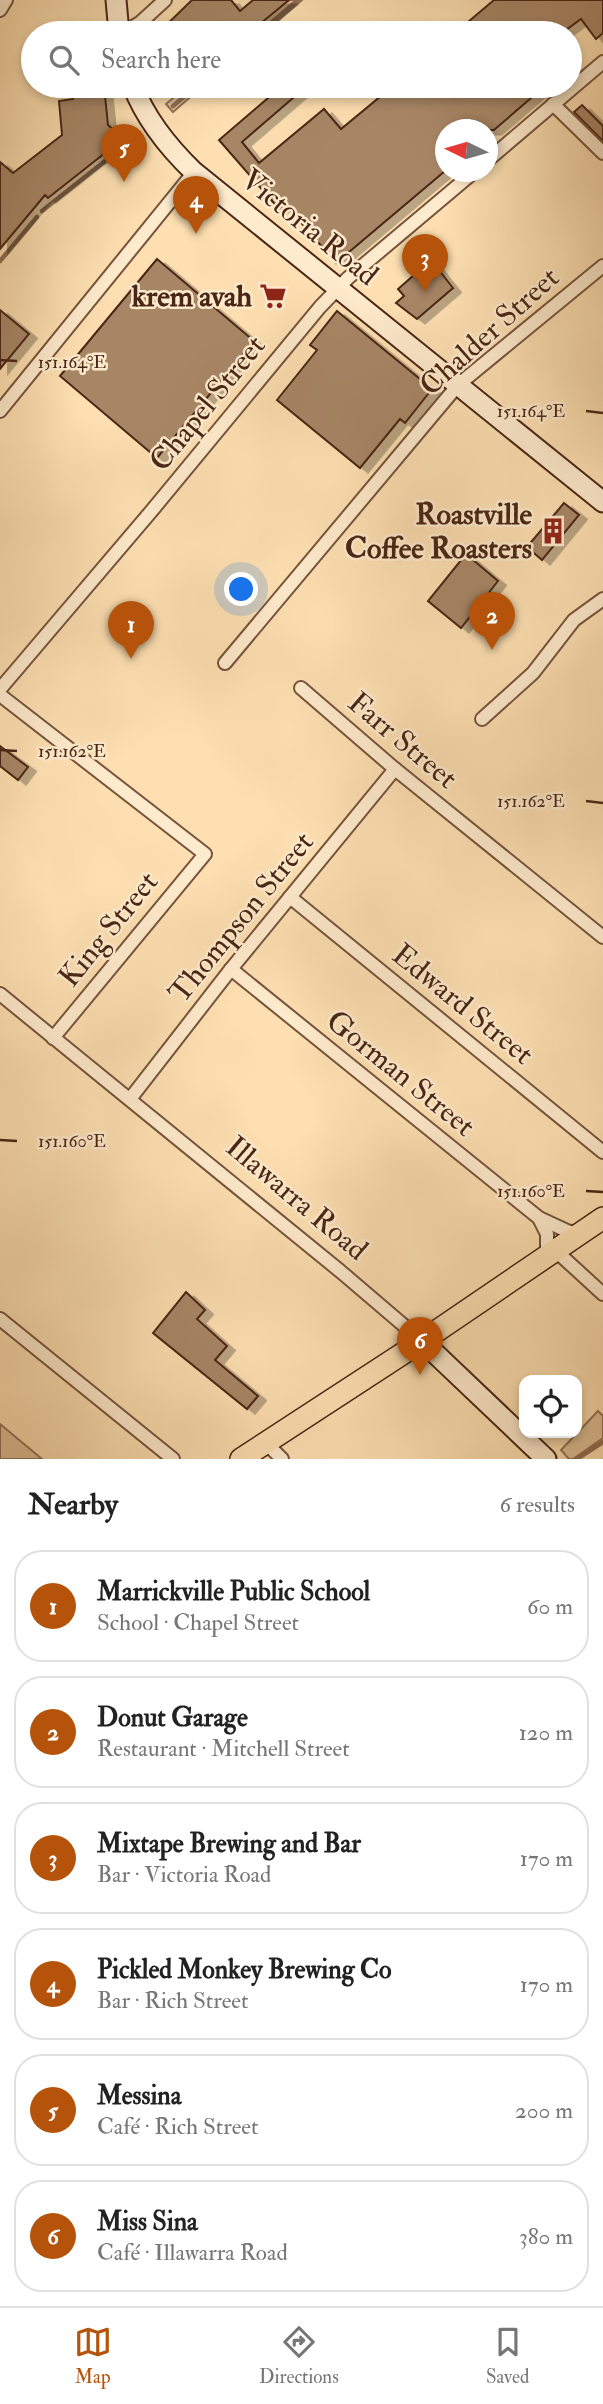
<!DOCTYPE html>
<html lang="en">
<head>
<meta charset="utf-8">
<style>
  :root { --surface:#fff; --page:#f6f6f6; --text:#222; --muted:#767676; --line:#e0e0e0; --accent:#b45309 }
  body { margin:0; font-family:"IM FELL Double Pica",serif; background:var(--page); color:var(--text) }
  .controls { position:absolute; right:21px; bottom:21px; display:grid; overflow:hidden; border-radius:14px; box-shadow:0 4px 10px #0003 }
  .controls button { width:63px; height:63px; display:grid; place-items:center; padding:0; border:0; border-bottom:2px solid var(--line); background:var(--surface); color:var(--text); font:35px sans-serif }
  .compass { position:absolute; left:435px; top:119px; width:63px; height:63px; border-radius:50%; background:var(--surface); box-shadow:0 4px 10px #0003; rotate:275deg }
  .you { position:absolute; left:242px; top:590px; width:24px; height:24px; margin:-18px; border:5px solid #fff; border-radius:50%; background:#1a73e8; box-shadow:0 0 0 10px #1a73e833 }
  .badge { display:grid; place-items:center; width:46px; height:46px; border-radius:50%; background:var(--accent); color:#fff; font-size:23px; font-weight:700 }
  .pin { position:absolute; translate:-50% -58px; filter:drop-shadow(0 2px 4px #0008) }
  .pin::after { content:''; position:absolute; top:37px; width:24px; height:21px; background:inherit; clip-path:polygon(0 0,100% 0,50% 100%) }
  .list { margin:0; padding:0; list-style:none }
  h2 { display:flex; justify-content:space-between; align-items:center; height:91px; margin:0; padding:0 28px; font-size:30px }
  h2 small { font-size:23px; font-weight:400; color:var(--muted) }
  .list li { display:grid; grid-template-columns:46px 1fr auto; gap:21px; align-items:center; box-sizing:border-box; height:112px; margin:0 14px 14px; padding:0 14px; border:2px solid var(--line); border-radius:28px }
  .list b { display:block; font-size:26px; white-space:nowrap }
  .list p { margin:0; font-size:23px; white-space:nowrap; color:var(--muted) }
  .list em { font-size:23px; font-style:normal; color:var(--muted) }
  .icon { flex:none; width:38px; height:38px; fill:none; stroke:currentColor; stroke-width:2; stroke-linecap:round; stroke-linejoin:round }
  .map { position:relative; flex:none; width:603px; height:1459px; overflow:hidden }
  .search { position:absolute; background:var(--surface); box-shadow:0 4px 10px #0003; left:21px; right:21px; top:21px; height:77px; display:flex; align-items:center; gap:18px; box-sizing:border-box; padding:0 24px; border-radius:38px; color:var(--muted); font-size:26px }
  .sheet { height:847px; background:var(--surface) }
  nav { display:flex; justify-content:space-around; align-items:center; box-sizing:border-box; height:98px; border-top:2px solid var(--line); background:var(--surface); font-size:19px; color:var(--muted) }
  nav a { display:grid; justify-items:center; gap:4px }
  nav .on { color:var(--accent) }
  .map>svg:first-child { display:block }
  .green { fill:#dec096; stroke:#947356; stroke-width:2 }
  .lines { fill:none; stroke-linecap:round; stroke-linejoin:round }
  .stream { stroke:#906f53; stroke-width:4.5 }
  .building { fill:#a78666; stroke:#492615; stroke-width:2; filter:url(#shadow) }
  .street-casing { stroke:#76543c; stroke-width:16 }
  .secondary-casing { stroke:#492615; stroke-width:23 }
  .primary-casing { stroke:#492615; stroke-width:24 }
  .street { stroke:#feeacc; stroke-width:12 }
  .secondary { stroke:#feeacc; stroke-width:19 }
  .primary { stroke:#fddfb1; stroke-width:21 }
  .ticks { fill:none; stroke:#492615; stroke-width:2.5 }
  .labels { text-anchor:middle; stroke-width:5; stroke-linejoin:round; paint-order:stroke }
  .street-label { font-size:30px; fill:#492615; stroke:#feeacc }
  .poi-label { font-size:30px; font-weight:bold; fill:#492615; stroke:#feeacc; text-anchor:end }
  .ticks-label { font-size:18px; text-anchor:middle; fill:#492615; stroke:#feeacc; stroke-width:5; stroke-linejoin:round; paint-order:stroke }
</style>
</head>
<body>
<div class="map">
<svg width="603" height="1459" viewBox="0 0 603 1459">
  <defs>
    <filter id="shadow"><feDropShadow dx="8" dy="4.5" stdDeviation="0" flood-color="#0004"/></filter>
  </defs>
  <rect width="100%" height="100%" fill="#fddfb1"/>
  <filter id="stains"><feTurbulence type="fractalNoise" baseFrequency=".00286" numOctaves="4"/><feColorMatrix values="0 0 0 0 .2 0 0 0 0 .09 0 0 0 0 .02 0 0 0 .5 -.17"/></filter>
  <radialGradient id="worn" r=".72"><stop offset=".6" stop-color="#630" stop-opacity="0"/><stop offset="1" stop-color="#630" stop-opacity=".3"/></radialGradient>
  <g class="green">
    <polygon points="288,0 302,0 264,33 249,33"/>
    <polygon points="187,86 203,86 173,112 166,104"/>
    <polygon points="598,1411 603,1416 603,1438 573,1459 569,1459 561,1450"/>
    <polygon points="0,1424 42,1459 0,1459"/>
  </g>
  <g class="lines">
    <g class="stream">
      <polyline points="259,33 298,0"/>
      <polyline points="173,106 197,86"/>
      <polyline points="42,211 129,142"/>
      <polyline points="0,261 37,217"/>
      <polyline points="577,1459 603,1442"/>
    </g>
  </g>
  <g class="building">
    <polygon points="192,0 231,0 240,11 253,0 289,0 249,33 158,33"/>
    <polygon points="494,0 603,0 603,33 596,39 581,19 562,33 455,33"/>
    <polygon points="71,86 104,86 108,125 124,138 48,198 45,195 0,249 0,162 13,173 62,135 59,101 73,99"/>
    <polygon points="282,86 294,86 300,92 242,142 259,163 324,109 341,129 393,86 545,86 494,130 445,130 445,171 336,263 285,204 279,209 219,140"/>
    <polygon points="582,105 603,126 603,141 574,112"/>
    <polygon points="157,259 254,341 157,458 60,376"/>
    <polygon points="431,260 453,288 417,319 396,303 404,296 398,289"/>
    <polygon points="0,310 29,334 0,369"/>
    <polygon points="337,311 432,389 405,423 400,419 360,468 277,400 317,350 310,345"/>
    <polygon points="564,503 579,515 542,560 527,547"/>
    <polygon points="466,554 498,581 461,628 428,601"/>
    <polygon points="0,746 28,767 18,780 0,766"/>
    <polygon points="186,1292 205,1310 197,1319 227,1346 215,1360 258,1396 247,1409 153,1333"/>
  </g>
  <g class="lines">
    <g class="street-casing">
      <g id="street">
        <polyline points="0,10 6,0"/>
        <polyline points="123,33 141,22 165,0"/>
        <polyline points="553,104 603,153"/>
        <polyline points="488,160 603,62"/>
        <polyline points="0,411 194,172"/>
        <polyline points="225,663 458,385 603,266"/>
        <polyline points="301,688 395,769 603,937"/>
        <polyline points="0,689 154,508 320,307 348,278 474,172"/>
        <polyline points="0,695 205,854 53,1038"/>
        <polyline points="482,719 533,673 574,620 603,599"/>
        <polyline points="290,897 603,1152"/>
        <polyline points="231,969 539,1218 567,1231 580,1234"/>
        <polyline points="0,994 340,1271 422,1341"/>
        <polyline points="130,1099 231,969 395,769"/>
        <polyline points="539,1218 547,1234 547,1257"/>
        <polyline points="556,1251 603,1294"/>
        <polyline points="0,1319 173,1459"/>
        <polyline points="266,1443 282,1459"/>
      </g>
    </g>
    <g class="secondary-casing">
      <g id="secondary">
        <polyline points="116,0 119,33"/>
        <path d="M133,86C146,120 168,147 194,172L603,502"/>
        <polyline points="422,1341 546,1459"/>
      </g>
    </g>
    <g class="primary-casing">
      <polyline id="primary" points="241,1459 422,1341 603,1218"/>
    </g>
    <use href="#street" class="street"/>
    <use href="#secondary" class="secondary"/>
    <use href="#primary" class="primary"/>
  </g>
  <path class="ticks" d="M0,360L17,361M586,411L603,413M0,750L17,751M586,801L603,803M0,1140L17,1141M586,1191L603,1192"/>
  <defs>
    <g id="supermarket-bare" transform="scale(2.1)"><path d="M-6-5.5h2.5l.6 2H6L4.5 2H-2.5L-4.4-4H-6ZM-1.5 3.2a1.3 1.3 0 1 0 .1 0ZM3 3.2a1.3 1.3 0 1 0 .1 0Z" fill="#8f2418" stroke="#feeacc" stroke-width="2.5" paint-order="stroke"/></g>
    <g id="building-bare" transform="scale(2.1)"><path d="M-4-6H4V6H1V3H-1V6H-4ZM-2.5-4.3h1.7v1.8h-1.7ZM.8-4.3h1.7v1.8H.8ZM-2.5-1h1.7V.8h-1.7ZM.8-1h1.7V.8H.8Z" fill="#8f2418" stroke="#feeacc" stroke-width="2.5" paint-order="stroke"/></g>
  </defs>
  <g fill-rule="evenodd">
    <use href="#supermarket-bare" x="273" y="296"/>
    <use href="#building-bare" x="553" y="531"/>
  </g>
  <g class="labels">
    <g class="street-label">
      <text transform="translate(310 227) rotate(39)" y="10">Victoria Road</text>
      <text transform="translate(489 331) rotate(-42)" y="10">Chalder Street</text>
      <text transform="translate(207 403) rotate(-51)" y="10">Chapel Street</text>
      <text transform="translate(403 740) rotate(40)" y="10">Farr Street</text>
      <text transform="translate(241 917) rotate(-51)" y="10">Thompson Street</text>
      <text transform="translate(108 929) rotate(-51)" y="10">King Street</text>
      <text transform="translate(463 1004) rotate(39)" y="10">Edward Street</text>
      <text transform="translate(401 1073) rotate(39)" y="10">Gorman Street</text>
      <text transform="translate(297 1198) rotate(40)" y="10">Illawarra Road</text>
    </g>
    <g class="poi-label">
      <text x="252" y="306">krem avah</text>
      <text x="532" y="524">Roastville<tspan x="532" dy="34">Coffee Roasters</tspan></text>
    </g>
  </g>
  <g class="ticks-label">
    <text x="72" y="368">151.164°E</text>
    <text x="531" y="417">151.164°E</text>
    <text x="72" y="757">151.162°E</text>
    <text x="531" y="807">151.162°E</text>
    <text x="72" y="1147">151.160°E</text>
    <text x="531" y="1197">151.160°E</text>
  </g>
  <rect width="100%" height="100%" filter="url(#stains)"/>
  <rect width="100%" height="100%" fill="url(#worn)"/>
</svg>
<div class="controls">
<button><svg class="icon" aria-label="locate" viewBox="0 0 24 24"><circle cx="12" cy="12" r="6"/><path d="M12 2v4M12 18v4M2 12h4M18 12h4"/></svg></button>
</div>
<svg class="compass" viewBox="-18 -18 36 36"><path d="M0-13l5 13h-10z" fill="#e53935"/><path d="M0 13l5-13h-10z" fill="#767676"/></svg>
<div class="you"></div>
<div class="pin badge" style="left:131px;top:659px">1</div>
<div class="pin badge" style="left:492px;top:650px">2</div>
<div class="pin badge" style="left:425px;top:292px">3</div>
<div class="pin badge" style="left:196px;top:234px">4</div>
<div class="pin badge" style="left:124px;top:182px">5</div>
<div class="pin badge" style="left:420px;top:1375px">6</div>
<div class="search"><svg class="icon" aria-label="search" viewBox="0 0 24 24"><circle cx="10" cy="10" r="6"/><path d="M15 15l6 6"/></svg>Search here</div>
</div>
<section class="sheet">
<h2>Nearby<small>6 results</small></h2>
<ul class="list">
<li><span class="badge">1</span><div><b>Marrickville Public School</b><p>School · Chapel Street</p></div><em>60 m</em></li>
<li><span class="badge">2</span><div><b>Donut Garage</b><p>Restaurant · Mitchell Street</p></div><em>120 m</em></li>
<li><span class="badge">3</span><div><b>Mixtape Brewing and Bar</b><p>Bar · Victoria Road</p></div><em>170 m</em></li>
<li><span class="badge">4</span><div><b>Pickled Monkey Brewing Co</b><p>Bar · Rich Street</p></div><em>170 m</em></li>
<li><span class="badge">5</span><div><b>Messina</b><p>Café · Rich Street</p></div><em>200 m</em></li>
<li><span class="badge">6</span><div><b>Miss Sina</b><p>Café · Illawarra Road</p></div><em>380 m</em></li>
</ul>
</section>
<nav>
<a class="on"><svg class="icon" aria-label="map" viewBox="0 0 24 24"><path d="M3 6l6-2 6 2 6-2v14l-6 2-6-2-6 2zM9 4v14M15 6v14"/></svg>Map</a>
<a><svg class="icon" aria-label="directions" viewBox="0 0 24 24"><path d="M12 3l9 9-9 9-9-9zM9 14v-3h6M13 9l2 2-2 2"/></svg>Directions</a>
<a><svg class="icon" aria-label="saved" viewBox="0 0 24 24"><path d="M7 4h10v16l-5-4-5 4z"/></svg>Saved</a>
</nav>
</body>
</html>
